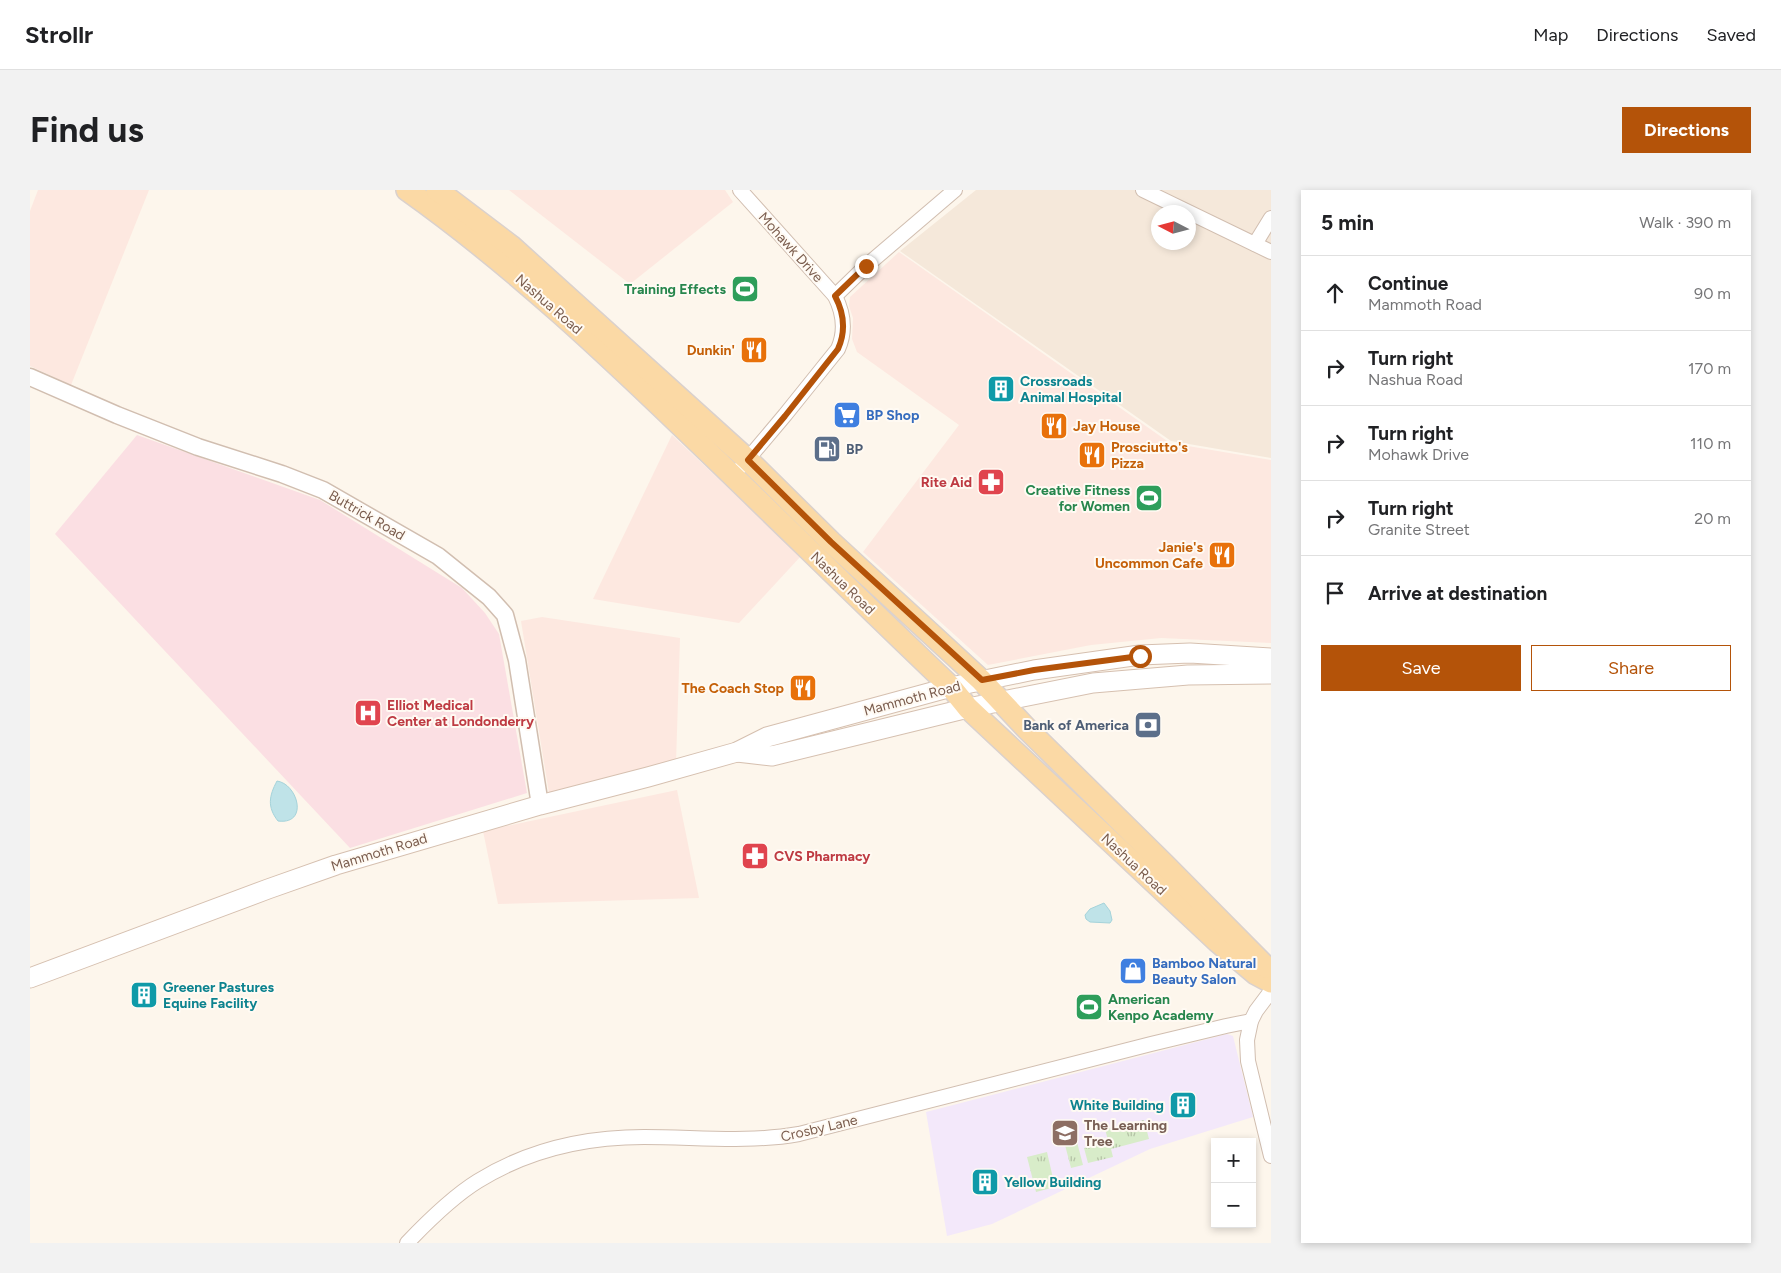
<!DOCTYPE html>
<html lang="en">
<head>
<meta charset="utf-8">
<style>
  :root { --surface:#fff; --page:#f2f2f2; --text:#202124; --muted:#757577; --line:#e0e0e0; --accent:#b45309 }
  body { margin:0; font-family:Figtree,sans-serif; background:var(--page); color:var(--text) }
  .controls { position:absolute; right:15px; bottom:15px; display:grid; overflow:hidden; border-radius:0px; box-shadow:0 2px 8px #0003 }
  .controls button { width:45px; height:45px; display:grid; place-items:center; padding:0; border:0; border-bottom:1px solid var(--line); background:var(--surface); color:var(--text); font:25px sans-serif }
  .compass { position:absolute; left:1121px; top:15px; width:45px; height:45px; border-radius:50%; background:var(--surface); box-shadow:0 2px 8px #0003; rotate:276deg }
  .stop { position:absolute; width:15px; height:15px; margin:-11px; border:4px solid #b45309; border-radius:50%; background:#fff }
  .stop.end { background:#b45309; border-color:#fff; box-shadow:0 1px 5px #0008 }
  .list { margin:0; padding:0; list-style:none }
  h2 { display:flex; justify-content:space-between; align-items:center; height:65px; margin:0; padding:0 20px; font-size:21px }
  h2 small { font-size:16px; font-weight:400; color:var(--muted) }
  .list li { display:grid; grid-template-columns:32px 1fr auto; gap:15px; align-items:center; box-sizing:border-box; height:75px; padding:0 20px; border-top:1px solid var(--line) }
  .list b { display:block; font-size:19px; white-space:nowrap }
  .list p { margin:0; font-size:16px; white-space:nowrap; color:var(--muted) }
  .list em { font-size:16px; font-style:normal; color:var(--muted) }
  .actions { display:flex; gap:10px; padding:15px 20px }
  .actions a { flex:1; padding:11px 0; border:1px solid var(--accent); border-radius:0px; text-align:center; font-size:18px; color:var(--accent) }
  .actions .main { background:var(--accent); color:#fff }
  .icon { flex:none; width:28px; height:28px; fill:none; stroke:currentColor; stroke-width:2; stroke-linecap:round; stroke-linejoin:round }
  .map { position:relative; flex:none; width:1241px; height:1053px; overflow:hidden; border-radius:0px }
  header { display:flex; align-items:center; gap:30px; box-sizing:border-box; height:70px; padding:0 25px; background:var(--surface); border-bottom:1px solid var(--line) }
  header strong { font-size:24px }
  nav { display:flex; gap:28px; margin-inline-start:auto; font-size:18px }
  .intro { display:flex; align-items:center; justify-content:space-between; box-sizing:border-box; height:120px; padding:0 30px }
  h1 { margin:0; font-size:35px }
  .button { padding:12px 22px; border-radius:0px; background:var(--accent); color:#fff; font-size:18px; font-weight:700 }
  main { display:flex; gap:30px; padding:0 30px }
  aside { flex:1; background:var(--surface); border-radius:0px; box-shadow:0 2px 8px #0003 }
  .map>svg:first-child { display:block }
  .residential { fill:#f5e8da; fill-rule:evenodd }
  .commercial { fill:#fde8e0 }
  .education { fill:#f3e8fa }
  .medical { fill:#fbdfe3 }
  .park { fill:url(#park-tufts) }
  .water { fill:#bfe3e8; stroke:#a5d3da }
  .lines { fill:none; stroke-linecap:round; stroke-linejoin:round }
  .minor-casing { stroke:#d1beb0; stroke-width:16 }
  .tertiary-casing { stroke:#d1beb0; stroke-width:19 }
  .secondary-casing { stroke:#d6c0b0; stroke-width:21 }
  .primary-casing { stroke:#dad1cd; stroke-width:24 }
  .minor { stroke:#fff; stroke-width:14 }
  .tertiary { stroke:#fff; stroke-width:16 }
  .secondary { stroke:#fff; stroke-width:19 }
  .primary { stroke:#fbd9a5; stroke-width:21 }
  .route { stroke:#b45309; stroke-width:6 }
  .labels { text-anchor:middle; stroke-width:4; stroke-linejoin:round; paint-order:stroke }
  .street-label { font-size:14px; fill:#7a5c4d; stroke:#fffaf3 }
  .leisure-label { font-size:14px; font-weight:bold; fill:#27864d; stroke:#fffaf3; text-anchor:end }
  .food-label { font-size:14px; font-weight:bold; fill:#c56008; stroke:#fffaf3; text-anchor:end }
  .culture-label { font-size:14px; font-weight:bold; fill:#0d838f; stroke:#fffaf3; text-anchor:start }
  .shop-label { font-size:14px; font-weight:bold; fill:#366cbe; stroke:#fffaf3; text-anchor:start }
  .service-label { font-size:14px; font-weight:bold; fill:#4e5e75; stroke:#fffaf3; text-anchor:start }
  .health-label { font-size:14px; font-weight:bold; fill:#be3a42; stroke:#fffaf3; text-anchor:start }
  .education-label { font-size:14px; font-weight:bold; fill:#785e54; stroke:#fffaf3; text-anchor:start }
</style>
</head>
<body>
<header>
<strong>Strollr</strong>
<nav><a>Map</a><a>Directions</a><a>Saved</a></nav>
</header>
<div class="intro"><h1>Find us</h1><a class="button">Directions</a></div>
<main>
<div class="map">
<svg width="1241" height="1053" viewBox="0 0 1241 1053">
  <defs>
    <pattern id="park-tufts" width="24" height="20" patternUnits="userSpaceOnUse" patternTransform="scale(1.25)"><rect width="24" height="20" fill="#d8ecc9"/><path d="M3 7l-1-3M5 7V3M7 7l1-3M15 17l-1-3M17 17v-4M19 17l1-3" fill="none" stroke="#b4c2a5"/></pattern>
  </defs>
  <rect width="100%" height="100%" fill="#fdf6ec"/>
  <path class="residential" d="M946,0H1241V268L1141,251L870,61ZM1128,22H1158V52H1128Z"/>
  <g class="commercial">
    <polygon points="8,0 119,0 41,195 0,176 0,21"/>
    <polygon points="479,0 695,0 703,12 600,94"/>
    <polygon points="869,62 1140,253 1241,270 1241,453 1131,448 1061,455 958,475 833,362 929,235 827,162 822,149 823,128 819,116 820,107"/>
    <polygon points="642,245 771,366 709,433 563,409"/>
    <polygon points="512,427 650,448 646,572 519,603 491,431"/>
    <polygon points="647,600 669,708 468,714 453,641"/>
  </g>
  <polygon class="education" points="1197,844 1203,846 1223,927 1120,959 962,1034 917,1046 896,922"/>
  <polygon class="medical" points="107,245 290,310 432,398 455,423 469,444 497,603 320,658 25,344"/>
  <g class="park">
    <polygon points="1114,930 1119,949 1081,959 1083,967 1058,973 1054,958 1071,954 1072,956 1079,954 1075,939"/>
    <polygon points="1047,952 1053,975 1041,978 1035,955"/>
    <polygon points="1017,962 1025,997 1006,1002 997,967"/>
  </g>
  <g class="water">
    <path d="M247,591C268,594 279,635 248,631C237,617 239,606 247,591Z"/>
    <polygon points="1074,713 1080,721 1082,730 1080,733 1060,732 1056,729 1055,725 1060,719"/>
  </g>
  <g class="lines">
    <g class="minor-casing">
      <g id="minor">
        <path d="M710,0L805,106C814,124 816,141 808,159L755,225L712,276"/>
        <polyline points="1113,0 1241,62"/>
        <polyline points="1225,54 1241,28"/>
        <polyline points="805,106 836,76 925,0"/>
        <polyline points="1241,801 1226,821 1221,831 1217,850 1218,871 1241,966"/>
        <path d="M377,1053C398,1031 422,1007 448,991C498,960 556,947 614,947C667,947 718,953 769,944L1121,854L1196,836L1221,831"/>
      </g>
    </g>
    <g class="tertiary-casing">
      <polyline id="tertiary" points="0,187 87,225 168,257 252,284 293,300 408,366 459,407 475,425 487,470 510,615"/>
    </g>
    <g class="secondary-casing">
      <g id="secondary">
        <polyline points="707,562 742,566 938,518 1063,493 1158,485 1241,484"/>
        <polyline points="0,788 238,699 306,675 510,615 618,587 707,562 737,547 921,497 1004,480 1110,465 1160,463 1241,468"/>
      </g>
    </g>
    <g class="primary-casing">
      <g id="primary">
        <path d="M377,0C484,76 580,167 674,258C756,337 838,418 921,497L938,518L1187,751L1226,784L1241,792"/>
        <polyline points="407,0 481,56 718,270 801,352 951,490 997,539 1135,675 1236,777"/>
      </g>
    </g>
    <use href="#minor" class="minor"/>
    <use href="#tertiary" class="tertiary"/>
    <use href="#secondary" class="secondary"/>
    <use href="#primary" class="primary"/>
  </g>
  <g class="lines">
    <path class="route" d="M836,76L805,106C814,123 816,141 808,159L755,226L718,270L801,352L952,490L1004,480L1110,466"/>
  </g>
  <defs>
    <g id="stadium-square" transform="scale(1.4375)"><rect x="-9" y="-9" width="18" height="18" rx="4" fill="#2e9e5b" stroke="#fffaf3"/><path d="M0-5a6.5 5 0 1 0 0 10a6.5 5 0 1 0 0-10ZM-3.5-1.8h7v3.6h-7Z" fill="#fff"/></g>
    <g id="restaurant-square" transform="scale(1.4375)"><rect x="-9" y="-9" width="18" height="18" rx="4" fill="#e8710a" stroke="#fffaf3"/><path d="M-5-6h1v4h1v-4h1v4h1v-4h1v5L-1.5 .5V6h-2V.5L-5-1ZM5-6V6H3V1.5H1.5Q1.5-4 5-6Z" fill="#fff"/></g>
    <g id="building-square" transform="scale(1.4375)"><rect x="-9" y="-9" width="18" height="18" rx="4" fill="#0f9aa8" stroke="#fffaf3"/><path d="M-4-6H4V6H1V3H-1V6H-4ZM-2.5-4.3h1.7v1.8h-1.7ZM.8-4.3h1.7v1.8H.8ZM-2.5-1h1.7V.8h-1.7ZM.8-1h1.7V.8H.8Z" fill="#fff"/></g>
    <g id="supermarket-square" transform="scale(1.4375)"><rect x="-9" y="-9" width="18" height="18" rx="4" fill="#3f7fe0" stroke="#fffaf3"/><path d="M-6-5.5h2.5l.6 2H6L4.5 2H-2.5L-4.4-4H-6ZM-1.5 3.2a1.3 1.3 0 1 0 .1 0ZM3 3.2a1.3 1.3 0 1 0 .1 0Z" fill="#fff"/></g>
    <g id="fuel-square" transform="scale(1.4375)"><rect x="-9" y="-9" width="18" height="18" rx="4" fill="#5c6f8a" stroke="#fffaf3"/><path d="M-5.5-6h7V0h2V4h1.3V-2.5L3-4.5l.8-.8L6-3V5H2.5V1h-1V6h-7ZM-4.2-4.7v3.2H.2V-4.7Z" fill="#fff"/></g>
    <g id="pharmacy-square" transform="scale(1.4375)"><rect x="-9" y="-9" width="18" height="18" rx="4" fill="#e0444e" stroke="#fffaf3"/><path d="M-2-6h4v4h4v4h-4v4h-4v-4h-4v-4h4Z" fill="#fff"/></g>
    <g id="hospital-square" transform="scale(1.4375)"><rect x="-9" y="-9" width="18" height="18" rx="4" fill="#e0444e" stroke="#fffaf3"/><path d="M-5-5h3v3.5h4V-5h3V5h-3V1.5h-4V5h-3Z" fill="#fff"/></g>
    <g id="bank-square" transform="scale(1.4375)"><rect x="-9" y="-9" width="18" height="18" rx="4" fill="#5c6f8a" stroke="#fffaf3"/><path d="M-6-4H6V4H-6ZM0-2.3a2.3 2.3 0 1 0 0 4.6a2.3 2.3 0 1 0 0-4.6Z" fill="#fff"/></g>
    <g id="shop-square" transform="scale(1.4375)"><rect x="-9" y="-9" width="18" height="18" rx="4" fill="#3f7fe0" stroke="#fffaf3"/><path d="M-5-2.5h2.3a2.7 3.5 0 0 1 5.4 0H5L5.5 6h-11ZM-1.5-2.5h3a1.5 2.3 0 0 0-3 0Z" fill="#fff"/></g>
    <g id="school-square" transform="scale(1.4375)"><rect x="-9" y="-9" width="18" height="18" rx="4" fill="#8d6e63" stroke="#fffaf3"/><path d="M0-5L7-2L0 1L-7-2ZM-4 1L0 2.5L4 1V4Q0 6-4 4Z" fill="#fff"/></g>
  </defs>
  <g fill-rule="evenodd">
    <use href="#stadium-square" x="715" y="99"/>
    <use href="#restaurant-square" x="724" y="160"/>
    <use href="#building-square" x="971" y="199"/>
    <use href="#supermarket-square" x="817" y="225"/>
    <use href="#restaurant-square" x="1024" y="236"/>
    <use href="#fuel-square" x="797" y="259"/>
    <use href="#restaurant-square" x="1062" y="265"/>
    <use href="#pharmacy-square" x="961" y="292"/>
    <use href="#stadium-square" x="1119" y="308"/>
    <use href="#restaurant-square" x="1192" y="365"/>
    <use href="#restaurant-square" x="773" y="498"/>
    <use href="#hospital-square" x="338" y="523"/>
    <use href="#bank-square" x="1118" y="535"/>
    <use href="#pharmacy-square" x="725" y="666"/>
    <use href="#shop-square" x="1103" y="781"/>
    <use href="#building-square" x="114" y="805"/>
    <use href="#stadium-square" x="1059" y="817"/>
    <use href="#building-square" x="1153" y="915"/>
    <use href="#school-square" x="1035" y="943"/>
    <use href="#building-square" x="955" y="992"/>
  </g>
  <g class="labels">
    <g class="street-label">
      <text transform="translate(761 57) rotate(48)" y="5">Mohawk Drive</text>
      <text transform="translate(519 114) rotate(41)" y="5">Nashua Road</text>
      <text transform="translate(337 325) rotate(30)" y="5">Buttrick Road</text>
      <text transform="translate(813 393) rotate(44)" y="5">Nashua Road</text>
      <text transform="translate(882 508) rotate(-15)" y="5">Mammoth Road</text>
      <text transform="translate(349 662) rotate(-17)" y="5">Mammoth Road</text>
      <text transform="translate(1104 674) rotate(43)" y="5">Nashua Road</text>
      <text transform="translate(789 938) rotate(-13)" y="5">Crosby Lane</text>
    </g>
    <g class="leisure-label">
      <text x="696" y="104">Training Effects</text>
      <text x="1100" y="305">Creative Fitness<tspan x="1100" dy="16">for Women</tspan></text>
      <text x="1078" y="814" text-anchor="start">American<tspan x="1078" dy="16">Kenpo Academy</tspan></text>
    </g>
    <g class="food-label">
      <text x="705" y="165">Dunkin'</text>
      <text x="1043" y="241" text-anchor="start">Jay House</text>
      <text x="1081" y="262" text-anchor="start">Prosciutto's<tspan x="1081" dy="16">Pizza</tspan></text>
      <text x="1173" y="362">Janie's<tspan x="1173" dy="16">Uncommon Cafe</tspan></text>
      <text x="754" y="503">The Coach Stop</text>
    </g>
    <g class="culture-label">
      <text x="990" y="196">Crossroads<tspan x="990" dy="16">Animal Hospital</tspan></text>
      <text x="133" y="802">Greener Pastures<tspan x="133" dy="16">Equine Facility</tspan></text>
      <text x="1134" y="920" text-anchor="end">White Building</text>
      <text x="974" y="997">Yellow Building</text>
    </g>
    <g class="shop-label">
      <text x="836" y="230">BP Shop</text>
      <text x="1122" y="778">Bamboo Natural<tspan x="1122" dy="16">Beauty Salon</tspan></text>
    </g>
    <g class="service-label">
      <text x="816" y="264">BP</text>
      <text x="1099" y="540" text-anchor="end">Bank of America</text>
    </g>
    <g class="health-label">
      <text x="942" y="297" text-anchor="end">Rite Aid</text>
      <text x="357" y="520">Elliot Medical<tspan x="357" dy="16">Center at Londonderry</tspan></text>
      <text x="744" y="671">CVS Pharmacy</text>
    </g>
    <g class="education-label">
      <text x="1054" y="940">The Learning<tspan x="1054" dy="16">Tree</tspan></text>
    </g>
  </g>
</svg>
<div class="controls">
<button>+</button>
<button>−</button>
</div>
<svg class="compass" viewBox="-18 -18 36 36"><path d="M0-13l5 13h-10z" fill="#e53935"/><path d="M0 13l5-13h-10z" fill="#757577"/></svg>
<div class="stop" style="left:1110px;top:466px"></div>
<div class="stop end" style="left:836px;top:76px"></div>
</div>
<aside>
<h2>5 min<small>Walk · 390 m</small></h2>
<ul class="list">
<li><svg class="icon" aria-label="ahead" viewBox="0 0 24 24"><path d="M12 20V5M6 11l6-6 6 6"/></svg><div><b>Continue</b><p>Mammoth Road</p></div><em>90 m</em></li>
<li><svg class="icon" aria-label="right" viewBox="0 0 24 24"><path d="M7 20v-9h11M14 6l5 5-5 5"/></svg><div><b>Turn right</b><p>Nashua Road</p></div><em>170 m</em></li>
<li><svg class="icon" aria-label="right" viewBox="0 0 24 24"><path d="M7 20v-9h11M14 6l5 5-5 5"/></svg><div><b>Turn right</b><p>Mohawk Drive</p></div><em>110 m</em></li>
<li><svg class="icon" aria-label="right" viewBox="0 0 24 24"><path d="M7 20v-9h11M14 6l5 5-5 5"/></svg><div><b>Turn right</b><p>Granite Street</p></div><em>20 m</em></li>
<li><svg class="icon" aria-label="arrive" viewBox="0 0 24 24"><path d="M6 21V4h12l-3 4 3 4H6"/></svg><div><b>Arrive at destination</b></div></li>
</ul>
<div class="actions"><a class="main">Save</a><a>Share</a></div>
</aside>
</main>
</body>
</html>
